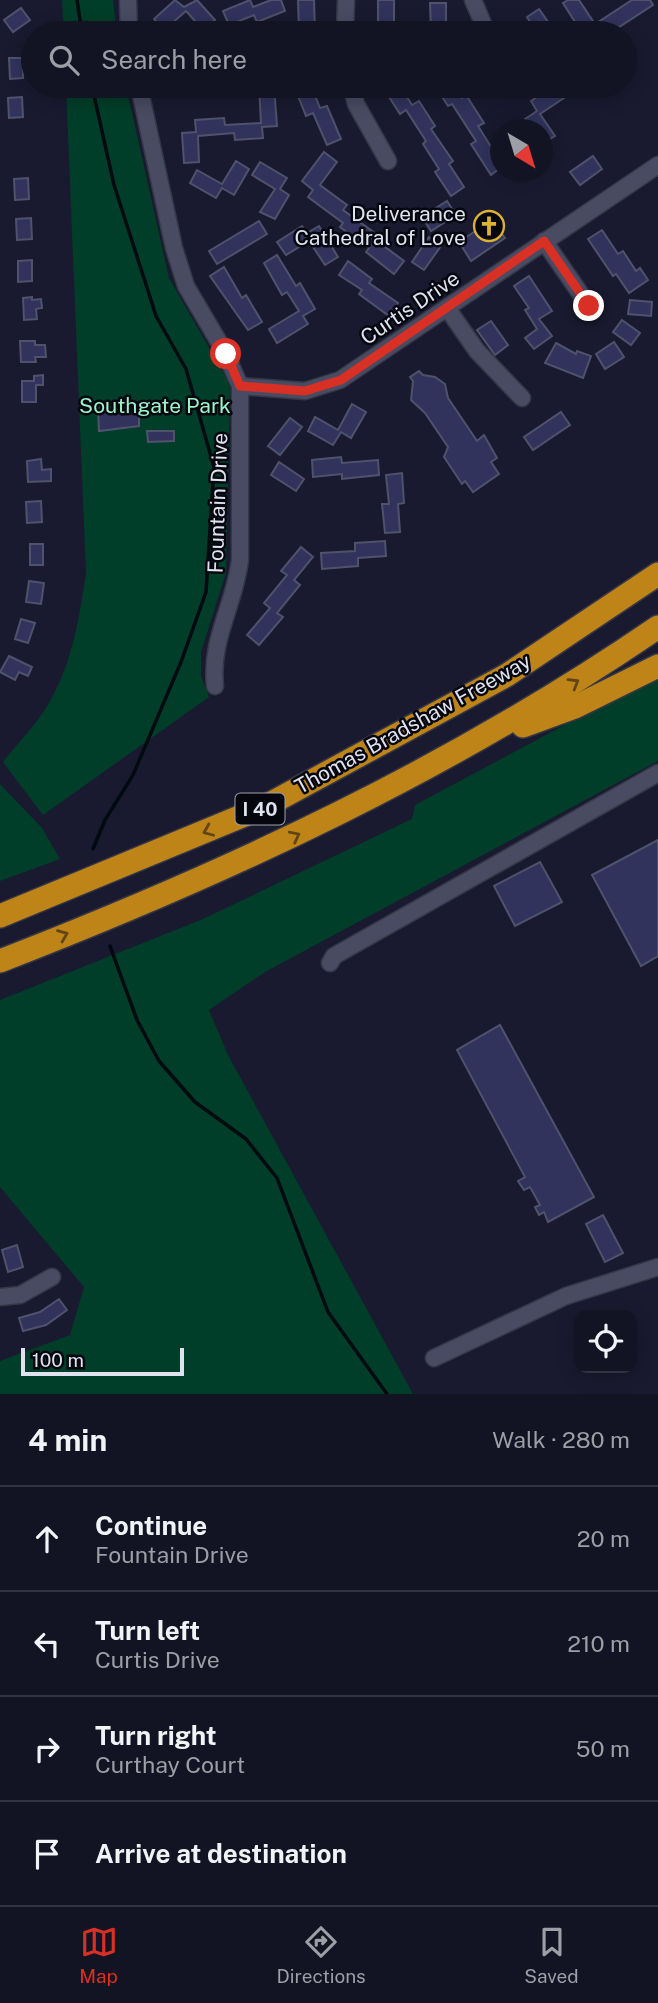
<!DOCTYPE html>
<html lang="en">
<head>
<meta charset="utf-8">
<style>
  :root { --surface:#131423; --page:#202130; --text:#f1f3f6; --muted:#9d9ea6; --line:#323341; --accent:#d93025 }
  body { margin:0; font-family:"Public Sans",sans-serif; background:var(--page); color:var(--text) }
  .controls { position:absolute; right:21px; bottom:21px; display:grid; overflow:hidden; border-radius:14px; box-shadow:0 4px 18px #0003 }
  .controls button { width:63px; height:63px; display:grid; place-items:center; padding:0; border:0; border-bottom:2px solid var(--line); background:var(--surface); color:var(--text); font:35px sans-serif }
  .compass { position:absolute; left:490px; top:119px; width:63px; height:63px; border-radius:50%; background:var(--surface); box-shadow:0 4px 18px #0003; rotate:142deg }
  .scale { position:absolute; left:21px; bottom:18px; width:163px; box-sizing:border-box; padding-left:7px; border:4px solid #e0e2f0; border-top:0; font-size:19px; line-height:24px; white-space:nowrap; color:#e0e2f0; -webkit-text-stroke:5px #06060f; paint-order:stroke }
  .stop { position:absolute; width:21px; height:21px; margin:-16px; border:5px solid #d93025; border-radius:50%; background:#fff }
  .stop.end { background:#d93025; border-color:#fff; box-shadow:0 2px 7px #0008 }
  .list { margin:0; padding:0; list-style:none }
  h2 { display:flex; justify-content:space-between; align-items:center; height:91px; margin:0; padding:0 28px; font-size:30px }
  h2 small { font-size:23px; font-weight:400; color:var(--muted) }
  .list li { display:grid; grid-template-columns:46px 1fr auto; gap:21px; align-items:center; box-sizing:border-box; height:105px; padding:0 28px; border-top:2px solid var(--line) }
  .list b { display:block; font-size:26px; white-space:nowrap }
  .list p { margin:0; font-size:23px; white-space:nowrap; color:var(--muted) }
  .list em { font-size:23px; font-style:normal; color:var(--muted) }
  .icon { flex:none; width:38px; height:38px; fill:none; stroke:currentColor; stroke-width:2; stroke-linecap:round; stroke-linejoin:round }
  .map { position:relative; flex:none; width:658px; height:1394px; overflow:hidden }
  .search { position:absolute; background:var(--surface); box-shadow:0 4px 18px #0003; left:21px; right:21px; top:21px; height:77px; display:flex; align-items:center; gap:18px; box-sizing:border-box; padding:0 24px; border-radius:38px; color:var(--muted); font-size:26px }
  .sheet { height:511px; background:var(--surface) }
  nav { display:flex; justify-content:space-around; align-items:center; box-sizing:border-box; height:98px; border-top:2px solid var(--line); background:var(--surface); font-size:19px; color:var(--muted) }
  nav a { display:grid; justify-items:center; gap:4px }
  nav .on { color:var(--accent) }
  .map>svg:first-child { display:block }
  .green { fill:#003e29 }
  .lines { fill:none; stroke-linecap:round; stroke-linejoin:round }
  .stream { stroke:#000a0f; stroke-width:3.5 }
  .building { fill:#31335d; stroke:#4f526a; stroke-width:2 }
  .minor-casing { stroke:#353646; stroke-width:19 }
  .highway-casing { stroke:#353646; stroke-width:26 }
  .minor { stroke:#484b62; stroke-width:16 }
  .highway { stroke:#be8418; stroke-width:23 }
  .oneway { stroke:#624514 }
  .route { stroke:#d93025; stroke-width:9 }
  .labels { text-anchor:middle; stroke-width:5; stroke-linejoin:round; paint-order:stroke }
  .shield { fill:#06060f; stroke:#9fa0ac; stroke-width:2 }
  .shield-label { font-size:19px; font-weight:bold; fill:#e0e2f0 }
  .poi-label { font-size:21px; fill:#e0e2f0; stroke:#06060f; text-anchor:end }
  .street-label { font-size:21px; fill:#e0e2f0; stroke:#06060f }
  .park-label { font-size:21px; fill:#9bf2c9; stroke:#06060f }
</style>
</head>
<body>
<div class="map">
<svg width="658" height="1394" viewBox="0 0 658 1394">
  <rect width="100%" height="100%" fill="#191a2f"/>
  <g class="green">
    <polygon points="62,0 113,0 117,33 64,33"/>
    <path d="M66,86H126L169,278L227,379L230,389L226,573L201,652V676L209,697L43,815L3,762C16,745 32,729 44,711C71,670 79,621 86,573Z"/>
    <polygon points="658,675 658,761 265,972 209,1010 228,1055 413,1394 0,1394 0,1361 70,1335 84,1287 0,1187 0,1000 203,919 412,819 415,805"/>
    <polygon points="0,784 42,828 60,859 0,881"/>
  </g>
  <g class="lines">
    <g class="stream">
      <polyline points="77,0 82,33"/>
      <polyline points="93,849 105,820 133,775 181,662 206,592 214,467 186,369 156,316 142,272 114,185 93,91 95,86"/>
      <polyline points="110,946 137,1020 159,1061 195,1102 246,1139 277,1178 328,1312 387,1394"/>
    </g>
  </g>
  <g class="building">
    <polygon points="175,0 184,7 197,0 215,20 203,30 186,11 164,30 154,19"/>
    <polygon points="250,0 253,7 271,0 281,0 285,11 257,22 254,15 229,25 223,11"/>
    <polygon points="298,0 314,0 315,32 299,33"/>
    <rect x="378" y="0" width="16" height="33"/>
    <polygon points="568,0 579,0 595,24 632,0 650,0 653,5 610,33 582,33 563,3"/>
    <polygon points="430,3 446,3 446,33 431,33"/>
    <polygon points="21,8 30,20 13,32 4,20"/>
    <polygon points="539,9 556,33 537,33 527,17"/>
    <polygon points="9,58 33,58 33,66 23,66 23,78 10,79"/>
    <polygon points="259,86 274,86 277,126 262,127 263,138 235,140 234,133 198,136 199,162 184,163 182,133 196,132 195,120 224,118 225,125 261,123"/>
    <polygon points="294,86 311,86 320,108 327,106 341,139 327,145 313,113 306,116"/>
    <polygon points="389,86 400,86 412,105 419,101 435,126 431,129 453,161 449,164 464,187 451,196 435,172 439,169 423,144 426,141 406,110 400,114 384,89"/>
    <polygon points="435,86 454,86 462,98 466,95 484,123 478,126 500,161 500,168 491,175 471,144 476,141 452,104 448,106"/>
    <polygon points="554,86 564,86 570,94 540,114 555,136 542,144 542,130 532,130 525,119 537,111 531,101"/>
    <polygon points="22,97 23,117 9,118 8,98"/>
    <polygon points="324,152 337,162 320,185 347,205 343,210 379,236 376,240 404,261 394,274 366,252 369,248 340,227 343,223 308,197 313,190 302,181"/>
    <polygon points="593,156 602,169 580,185 570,172"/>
    <polygon points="236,161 249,169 234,195 222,188 216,198 190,183 197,170 222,184"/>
    <polygon points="260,162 287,178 280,189 289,195 275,219 260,212 275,189 252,175"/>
    <polygon points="28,178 29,199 15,200 14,179"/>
    <polygon points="447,201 456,215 431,231 422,217"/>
    <polygon points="31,218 32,239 17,240 16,219"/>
    <polygon points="492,220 505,238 471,261 459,242"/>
    <polygon points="259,221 267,234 217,264 209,251"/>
    <polygon points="302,226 307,233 319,226 338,257 325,265 309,241 286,255 277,242"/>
    <polygon points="602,230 618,254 623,251 636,271 640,268 648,280 629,293 616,274 613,276 588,239"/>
    <polygon points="429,237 441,246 424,270 412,262"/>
    <polygon points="277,255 296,286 300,283 315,309 303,316 308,324 277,343 269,329 299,311 287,292 282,295 264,263"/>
    <polygon points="32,260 32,281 18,282 18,261"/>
    <polygon points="348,261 372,279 369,283 398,303 389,316 359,294 362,290 339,275"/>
    <polygon points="224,267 242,298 246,295 262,322 248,330 210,276"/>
    <polygon points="529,276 552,311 539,319 552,336 534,349 525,338 537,329 525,310 529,308 514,286"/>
    <polygon points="32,297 32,300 41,299 42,308 36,309 37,319 24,320 23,298"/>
    <polygon points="630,300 652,302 651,316 628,314"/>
    <polygon points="622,320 640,333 631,345 613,332"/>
    <polygon points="491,321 508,345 495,355 477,330"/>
    <polygon points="20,341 35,341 35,345 45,345 46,357 35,357 36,362 21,362"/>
    <polygon points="614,342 624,357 605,369 596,354"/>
    <polygon points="556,343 576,354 577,351 591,356 583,378 545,363"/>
    <polygon points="419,371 423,375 435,377 445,384 448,398 471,432 477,441 484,435 497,458 491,462 499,474 473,492 465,481 462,484 444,457 448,447 425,413 411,400 413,381 410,377"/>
    <polygon points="43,375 43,385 36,385 36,402 22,402 22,381 34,381 34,376"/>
    <polygon points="352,404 366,412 351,438 341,432 333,445 308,431 315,417 338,430"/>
    <polygon points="112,407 112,412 139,410 139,426 99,431 98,408"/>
    <polygon points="561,412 570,425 533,450 524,437"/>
    <polygon points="290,418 302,427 280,455 268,446"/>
    <polygon points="147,431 174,431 174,441 148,442"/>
    <polygon points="341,457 342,463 378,460 379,475 342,479 342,474 313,477 312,460"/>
    <polygon points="41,459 42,470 51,469 51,481 28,482 27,461"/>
    <polygon points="279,462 304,479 296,491 271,475"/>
    <polygon points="402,473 404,503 398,504 400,532 385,533 382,504 389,504 386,475"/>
    <polygon points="41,501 42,522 27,523 26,502"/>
    <polygon points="385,541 386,556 358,558 358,566 322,569 321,553 355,551 355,543"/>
    <rect x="30" y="544" width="13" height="21"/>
    <polygon points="301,547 313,557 294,580 300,585 277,613 283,617 259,645 247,635 270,608 264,603 287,575 281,571"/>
    <polygon points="29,581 44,583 41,604 26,602"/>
    <polygon points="21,619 35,623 28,643 15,639"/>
    <polygon points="9,656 32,667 28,676 19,672 15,680 0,672"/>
    <polygon points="658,840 658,956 641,966 592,875"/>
    <polygon points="540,862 562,902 515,926 494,886"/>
    <polygon points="500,1025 594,1197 548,1222 544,1212 539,1215 535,1207 540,1205 530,1187 524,1190 518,1181 525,1177 457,1050"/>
    <polygon points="603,1215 623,1253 605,1262 586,1224"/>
    <polygon points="17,1245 23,1267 8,1272 2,1250"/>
    <polygon points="59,1299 67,1310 46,1325 23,1331 19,1318 40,1312"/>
  </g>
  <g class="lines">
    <g class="minor-casing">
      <g id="minor">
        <polyline points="128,0 129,33"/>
        <polyline points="473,0 487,33"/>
        <polyline points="345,33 346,0"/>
        <path d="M139,86L174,248L186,286L226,354L240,386V560C234,607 210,639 215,686"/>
        <polyline points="351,86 356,104 388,161"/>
        <polyline points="544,241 589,306"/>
        <polyline points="447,308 477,351 522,398"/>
        <polyline points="240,386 305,391 340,380 658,165"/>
        <polyline points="330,963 334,956 658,773"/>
        <polyline points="0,1297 20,1295 52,1277"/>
        <polyline points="434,1358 566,1296 658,1267"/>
      </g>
    </g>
    <g class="highway-casing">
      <g id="highway">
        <polyline points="523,726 575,707 658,666"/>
        <polyline points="0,916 264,807 507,675 658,574"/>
        <path d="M0,961C232,871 452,768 658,627"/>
      </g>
    </g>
    <use href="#minor" class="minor"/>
    <use href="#highway" class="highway"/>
  </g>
  <defs><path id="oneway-chevron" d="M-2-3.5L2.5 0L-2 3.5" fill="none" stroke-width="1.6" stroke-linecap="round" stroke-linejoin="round" transform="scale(1.75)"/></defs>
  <g class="oneway">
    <use href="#oneway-chevron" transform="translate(574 683) rotate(-31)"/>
    <use href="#oneway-chevron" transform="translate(208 831) rotate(157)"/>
    <use href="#oneway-chevron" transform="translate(295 836) rotate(-27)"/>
    <use href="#oneway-chevron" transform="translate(63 935) rotate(-22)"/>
  </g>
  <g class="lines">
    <polyline class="route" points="226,354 240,386 305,391 341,380 544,241 589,306"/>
  </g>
  <defs>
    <g id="church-ring" transform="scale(1.575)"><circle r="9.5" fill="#06060f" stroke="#ddb133" stroke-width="1.5"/><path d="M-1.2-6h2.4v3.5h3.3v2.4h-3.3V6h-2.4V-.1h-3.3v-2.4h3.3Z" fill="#ddb133"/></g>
  </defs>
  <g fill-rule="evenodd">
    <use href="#church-ring" x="489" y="226"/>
  </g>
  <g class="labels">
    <rect class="shield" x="235.5" y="793.5" width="49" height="31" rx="5"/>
    <g class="shield-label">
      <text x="260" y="816">I 40</text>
    </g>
    <g class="poi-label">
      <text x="466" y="221">Deliverance<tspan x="466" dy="24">Cathedral of Love</tspan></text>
    </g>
    <g class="street-label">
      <text transform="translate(410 308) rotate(-34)" y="7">Curtis Drive</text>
      <text transform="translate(218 503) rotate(-88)" y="7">Fountain Drive</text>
      <text transform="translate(413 724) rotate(-29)" y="7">Thomas Bradshaw Freeway</text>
    </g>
    <g class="park-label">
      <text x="155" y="413">Southgate Park</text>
    </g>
  </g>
</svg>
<div class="controls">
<button><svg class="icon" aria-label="locate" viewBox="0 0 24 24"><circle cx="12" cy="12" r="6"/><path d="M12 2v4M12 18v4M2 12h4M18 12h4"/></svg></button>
</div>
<svg class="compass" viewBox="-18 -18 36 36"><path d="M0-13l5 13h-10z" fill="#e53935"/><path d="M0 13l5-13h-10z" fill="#9d9ea6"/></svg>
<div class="scale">100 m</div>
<div class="stop" style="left:226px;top:354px"></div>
<div class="stop end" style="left:589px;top:306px"></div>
<div class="search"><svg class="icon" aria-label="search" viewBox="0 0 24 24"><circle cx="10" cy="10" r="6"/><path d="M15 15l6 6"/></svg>Search here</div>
</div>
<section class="sheet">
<h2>4 min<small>Walk · 280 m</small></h2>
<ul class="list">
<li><svg class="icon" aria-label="ahead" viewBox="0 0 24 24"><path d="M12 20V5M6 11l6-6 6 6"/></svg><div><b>Continue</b><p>Fountain Drive</p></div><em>20 m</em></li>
<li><svg class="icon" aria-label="left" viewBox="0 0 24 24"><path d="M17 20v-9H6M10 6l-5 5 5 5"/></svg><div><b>Turn left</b><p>Curtis Drive</p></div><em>210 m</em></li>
<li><svg class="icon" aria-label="right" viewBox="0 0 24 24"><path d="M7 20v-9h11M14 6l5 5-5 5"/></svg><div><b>Turn right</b><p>Curthay Court</p></div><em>50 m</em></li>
<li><svg class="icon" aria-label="arrive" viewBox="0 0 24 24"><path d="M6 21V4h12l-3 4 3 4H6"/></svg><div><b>Arrive at destination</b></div></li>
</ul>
</section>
<nav>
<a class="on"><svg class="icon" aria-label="map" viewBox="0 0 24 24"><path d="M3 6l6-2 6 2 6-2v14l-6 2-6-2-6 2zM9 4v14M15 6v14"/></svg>Map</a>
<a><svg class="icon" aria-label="directions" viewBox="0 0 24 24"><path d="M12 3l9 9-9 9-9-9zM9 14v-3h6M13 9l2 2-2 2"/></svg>Directions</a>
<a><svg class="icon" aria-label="saved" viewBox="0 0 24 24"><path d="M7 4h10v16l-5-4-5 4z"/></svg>Saved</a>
</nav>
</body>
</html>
